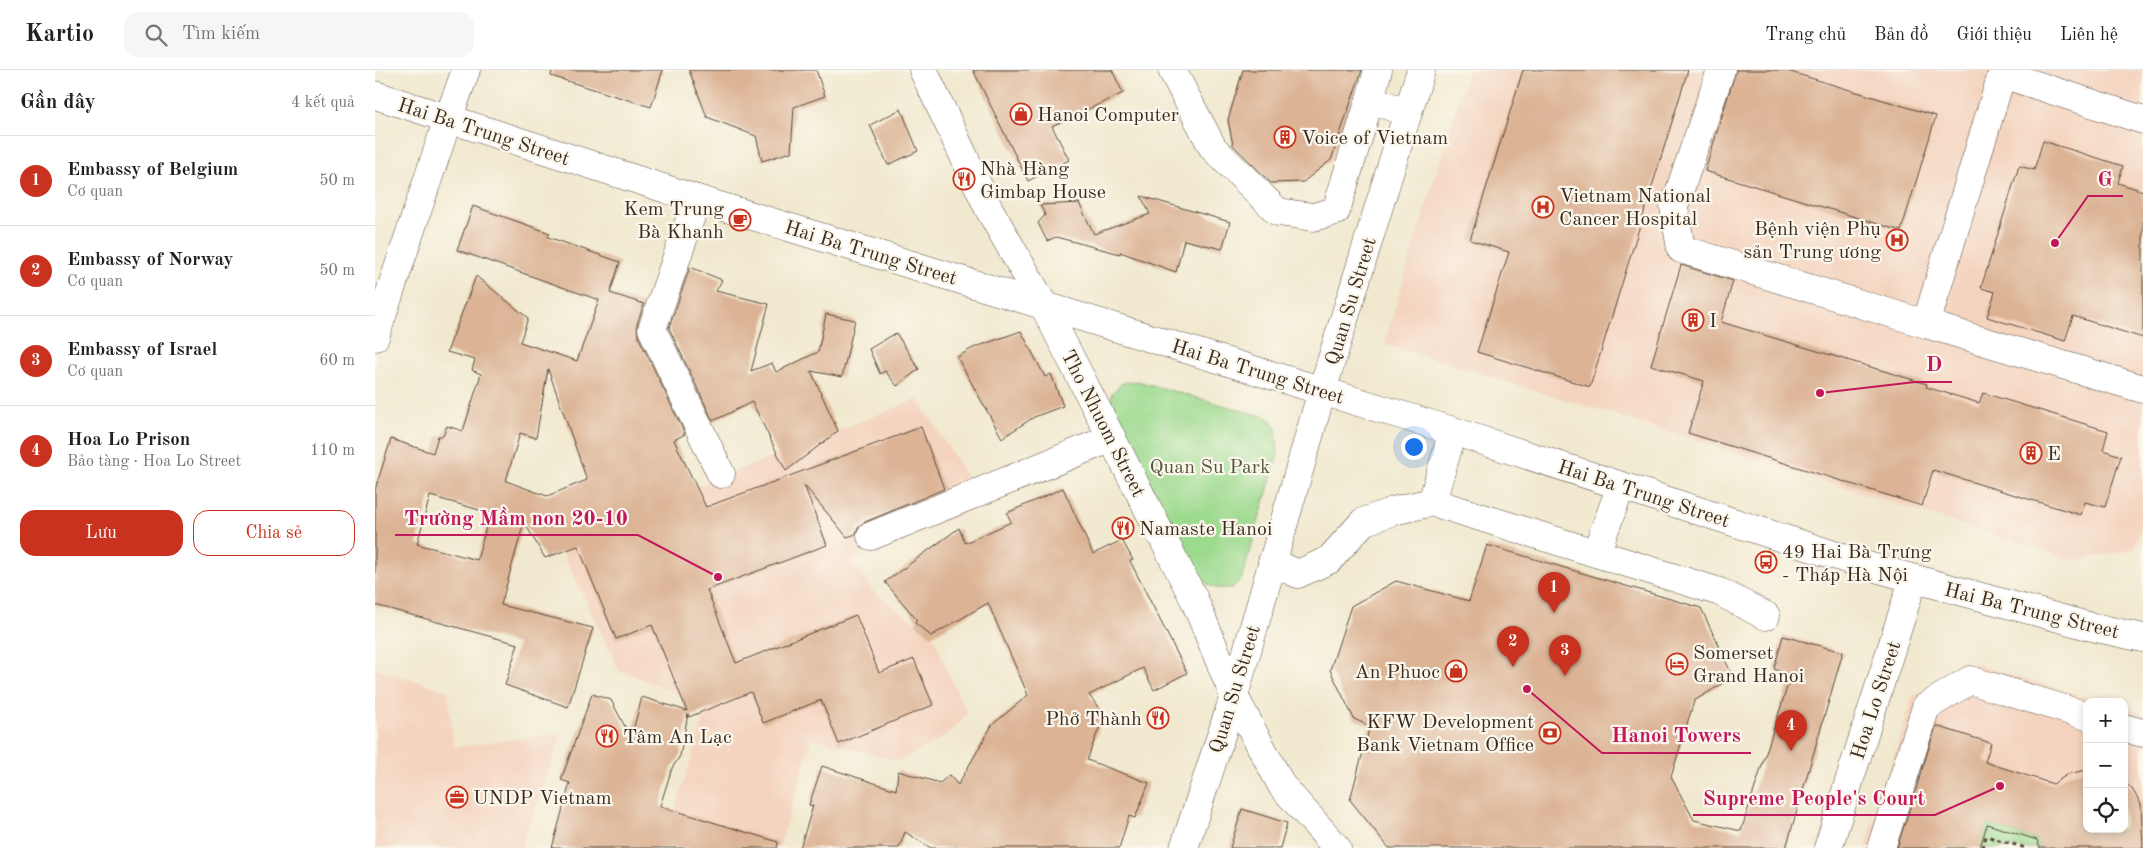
<!DOCTYPE html>
<html lang="vi">
<head>
<meta charset="utf-8">
<style>
  :root { --surface:#fff; --page:#f6f6f6; --text:#202124; --muted:#757577; --line:#e0e0e0; --accent:#c8321e }
  body { margin:0; font-family:"Old Standard TT",serif; background:var(--page); color:var(--text) }
  .controls { position:absolute; right:15px; bottom:15px; display:grid; overflow:hidden; border-radius:10px; box-shadow:0 2px 8px #0003 }
  .controls button { width:45px; height:45px; display:grid; place-items:center; padding:0; border:0; border-bottom:1px solid var(--line); background:var(--surface); color:var(--text); font:25px sans-serif }
  .you { position:absolute; left:1038px; top:376px; width:18px; height:18px; margin:-12px; border:4px solid #fff; border-radius:50%; background:#1a73e8; box-shadow:0 0 0 8px #1a73e833 }
  .badge { display:grid; place-items:center; width:32px; height:32px; border-radius:50%; background:var(--accent); color:#fff; font-size:16px; font-weight:700 }
  .pin { position:absolute; translate:-50% -41px; filter:drop-shadow(0 1px 2px #0008) }
  .pin::after { content:''; position:absolute; top:26px; width:18px; height:15px; background:inherit; clip-path:polygon(0 0,100% 0,50% 100%) }
  .list { margin:0; padding:0; list-style:none }
  h2 { display:flex; justify-content:space-between; align-items:center; height:65px; margin:0; padding:0 20px; font-size:21px }
  h2 small { font-size:16px; font-weight:400; color:var(--muted) }
  .list li { display:grid; grid-template-columns:32px 1fr auto; gap:15px; align-items:center; box-sizing:border-box; height:90px; padding:0 20px; border-top:1px solid var(--line) }
  .list b { display:block; font-size:19px; white-space:nowrap }
  .list p { margin:0; font-size:16px; white-space:nowrap; color:var(--muted) }
  .list em { font-size:16px; font-style:normal; color:var(--muted) }
  .actions { display:flex; gap:10px; padding:15px 20px }
  .actions a { flex:1; padding:11px 0; border:1px solid var(--accent); border-radius:15px; text-align:center; font-size:18px; color:var(--accent) }
  .actions .main { background:var(--accent); color:#fff }
  .icon { flex:none; width:28px; height:28px; fill:none; stroke:currentColor; stroke-width:2; stroke-linecap:round; stroke-linejoin:round }
  .map { position:relative; flex:none; width:1768px; height:778px; overflow:hidden }
  header { display:flex; align-items:center; gap:30px; box-sizing:border-box; height:70px; padding:0 25px; background:var(--surface); border-bottom:1px solid var(--line) }
  header strong { font-size:24px }
  nav { display:flex; gap:28px; margin-inline-start:auto; font-size:18px }
  .search { width:350px; height:45px; background:var(--page); display:flex; align-items:center; gap:12px; box-sizing:border-box; padding:0 18px; border-radius:15px; color:var(--muted); font-size:19px }
  main { display:flex }
  aside { flex:1; background:var(--surface) }
  .map>svg:first-child { display:block }
  .built { fill:#f4d4bf }
  .green { fill:#9cda8e; stroke:#6c8256 }
  .building { fill:#dcb394; fill-rule:evenodd }
  .lines { fill:none; stroke-linecap:round; stroke-linejoin:round }
  .minor-casing { stroke:#564739; stroke-width:29 }
  .major-casing { stroke:#564739; stroke-width:29 }
  .path { stroke:#564739; stroke-width:3; stroke-dasharray:4 4; stroke-linecap:butt }
  .minor { stroke:#fff; stroke-width:28 }
  .major { stroke:#fff; stroke-width:28 }
  .labels { text-anchor:middle; stroke-width:4.5; stroke-linejoin:round; paint-order:stroke }
  .poi-label { font-size:20px; fill:#3b2a1e; stroke:#fbf7ec; text-anchor:start }
  .street-label { font-size:20px; fill:#3b2a1e; stroke:#fbf7ec }
  .park-label { font-size:20px; fill:#53563a; stroke:#fbf7ec }
  .leader { fill:none; stroke:#c2185b; stroke-width:2 }
  .callout-dot { fill:#c2185b; stroke:#fbf7ec; stroke-width:2 }
  .callout-label { font-size:21px; text-anchor:middle; font-weight:bold; fill:#c2185b; stroke:#fbf7ec; stroke-width:4.5; stroke-linejoin:round; paint-order:stroke }
</style>
</head>
<body>
<header>
<strong>Kartio</strong>
<div class="search"><svg class="icon" aria-label="search" viewBox="0 0 24 24"><circle cx="10" cy="10" r="6"/><path d="M15 15l6 6"/></svg>Tìm kiếm</div>
<nav><a>Trang chủ</a><a>Bản đồ</a><a>Giới thiệu</a><a>Liên hệ</a></nav>
</header>
<main>
<aside>
<h2>Gần đây<small>4 kết quả</small></h2>
<ul class="list">
<li><span class="badge">1</span><div><b>Embassy of Belgium</b><p>Cơ quan</p></div><em>50 m</em></li>
<li><span class="badge">2</span><div><b>Embassy of Norway</b><p>Cơ quan</p></div><em>50 m</em></li>
<li><span class="badge">3</span><div><b>Embassy of Israel</b><p>Cơ quan</p></div><em>60 m</em></li>
<li><span class="badge">4</span><div><b>Hoa Lo Prison</b><p>Bảo tàng · Hoa Lo Street</p></div><em>110 m</em></li>
</ul>
<div class="actions"><a class="main">Lưu</a><a>Chia sẻ</a></div>
</aside>
<div class="map">
<svg width="1768" height="778" viewBox="0 0 1768 778">
  <rect width="100%" height="100%" fill="#fbf7ec"/>
  <filter id="ink" filterUnits="userSpaceOnUse"><feTurbulence type="fractalNoise" baseFrequency=".02" numOctaves="2"/><feDisplacementMap in="SourceGraphic" scale="10" xChannelSelector="R" yChannelSelector="G"/><feConvolveMatrix kernelMatrix="1 2 1 2 8 2 1 2 1" color-interpolation-filters="sRGB"/></filter>
  <filter id="wash" filterUnits="userSpaceOnUse"><feTurbulence type="fractalNoise" baseFrequency=".0096" numOctaves="4" result="noise"/><feDisplacementMap in="SourceGraphic" scale="20" xChannelSelector="R" yChannelSelector="G"/><feGaussianBlur stdDeviation="1.12" result="paint"/><feColorMatrix in="noise" values="0 0 0 0 0 0 0 0 0 0 0 0 0 0 0 0 0 1.4 0 .05"/><feComposite in="paint" operator="in"/></filter>
  <g filter="url(#wash)">
    <rect width="100%" height="100%" fill="#f1e9cf"/>
    <g class="built">
      <polygon points="1093,0 1768,0 1768,452 1759,479 1702,491 1224,340 1009,274"/>
      <polygon points="543,329 609,434 477,492 499,522 560,568 570,596 592,643 581,657 566,669 523,691 437,668 404,778 288,778 333,636 244,600 182,472"/>
      <polygon points="1598,593 1727,632 1712,632 1712,759 1749,759 1749,639 1768,644 1768,778 1490,778 1538,626"/>
      <polygon points="0,598 73,621 79,677 187,663 146,778 0,777"/>
    </g>
    <g class="green">
      <polygon points="762,311 894,348 901,358 903,384 867,508 857,518 840,518 824,509 736,340 737,323 747,313"/>
      <polygon points="1612,754 1662,770 1665,778 1605,778"/>
    </g>
    <g id="blocks">
      <g class="building">
        <polygon points="177,0 288,0 276,37 176,6"/>
        <polygon points="314,0 441,0 450,26 419,37 416,82 387,91 381,66 332,47"/>
        <polygon points="598,0 737,0 748,23 677,56 694,90 653,111"/>
        <polygon points="868,0 987,0 956,90 928,112 896,113 858,75 853,50"/>
        <polygon points="1148,0 1313,0 1215,317 1102,282 1134,182 1095,170"/>
        <polygon points="1361,0 1409,0 1561,46 1526,161 1330,101"/>
        <polygon points="526,39 543,81 513,95 495,55"/>
        <polygon points="1668,71 1748,96 1743,113 1768,121 1768,268 1698,246 1690,271 1612,247 1620,222 1606,218 1644,96 1659,100"/>
        <polygon points="766,126 855,152 847,179 809,170 801,202 745,182 745,184 681,167 672,171 663,153 670,145 665,135 704,133 719,164 775,144"/>
        <path d="M98,136L175,163L173,167L245,192L235,223L269,234L262,254L263,266L310,364L299,370L331,437L546,357L569,419L490,452L483,457L481,464L472,467L429,415L452,475L332,520L361,593L481,545L504,603L539,589L558,635L464,674L446,630L388,653L376,622L314,647L313,644L305,686L297,698L285,736L403,772L402,778H177L195,713L186,710L217,624L236,630L256,668L267,627L312,641L277,555L241,569L203,476L170,488L149,452L126,535L218,558L193,637L130,615L143,574L0,535V420L16,369L58,383L63,366H68L72,356L88,361L106,304L97,300L100,290L72,282L101,206L153,248L145,272L202,291L224,230L82,180ZM173,299L212,410L172,426L131,411L145,363L161,368ZM55,426L115,443L102,490L42,474Z"/>
        <polygon points="1306,195 1358,211 1346,252 1552,314 1551,317 1604,333 1608,323 1733,361 1728,380 1746,386 1730,437 1710,432 1706,445 1558,400 1547,436 1313,363 1329,311 1276,295"/>
        <polygon points="315,197 347,210 341,221 394,234 376,301 397,293 401,302 443,282 451,244 480,250 467,307 436,301 463,361 411,401 377,332 338,351 294,258"/>
        <polygon points="646,261 670,307 676,304 688,336 659,347 627,368 582,287 598,278"/>
        <polygon points="521,263 544,299 522,316 510,301 505,304 494,279"/>
        <polygon points="688,418 718,484 747,470 758,490 755,491 812,603 779,620 768,598 714,625 729,645 712,690 774,713 760,748 754,746 744,778 556,778 530,762 524,778 425,778 438,736 434,735 447,696 521,720 523,701 565,713 574,705 583,715 617,655 653,625 613,533 556,566 540,553 542,550 510,512 584,458 590,473 636,452 632,443"/>
        <polygon points="1112,475 1326,538 1358,607 1319,631 1296,707 1319,750 1366,761 1416,605 1399,599 1408,566 1468,582 1411,778 1014,778 975,730 995,656 979,649 955,600 976,536 1021,511 1094,531"/>
        <polygon points="1561,656 1616,673 1610,692 1678,714 1693,704 1712,700 1712,759 1749,759 1749,712 1757,719 1766,734 1768,778 1665,778 1662,770 1612,754 1605,778 1522,778"/>
        <polygon points="867,739 912,753 905,778 855,778"/>
      </g>
    </g>
  </g>
  <g filter="url(#ink)">
    <use href="#blocks" fill-opacity="0" stroke="#564739" stroke-width="1"/>
    <g class="lines">
      <g class="minor-casing">
        <g id="minor">
          <polyline points="548,0 614,139 668,234 819,529 859,626 907,716 962,778"/>
          <polyline points="797,0 838,78 903,142 938,147 961,141 995,29 1033,43"/>
          <polyline points="1346,0 1299,137 1306,179 1551,254"/>
          <polyline points="995,29 1003,0"/>
          <polyline points="1768,50 1627,4 1551,254 1768,319"/>
          <polyline points="322,129 277,259 346,404"/>
          <polyline points="0,267 73,49"/>
          <polyline points="1057,432 1078,361"/>
          <polyline points="496,466 737,368"/>
          <polyline points="1221,483 1246,416"/>
          <polyline points="897,492 923,504 954,490 988,452 1018,441 1057,432 1345,522 1391,546"/>
          <polyline points="1749,658 1768,663"/>
          <polyline points="809,778 859,626 947,321 1046,0"/>
          <polyline points="1453,778 1538,510"/>
          <polyline points="1506,778 1551,637 1595,610 1712,646"/>
        </g>
      </g>
      <g class="major-casing">
        <g id="major">
          <polyline points="0,25 322,129 1078,361 1493,496 1713,556 1768,568"/>
          <polyline points="73,49 91,0"/>
        </g>
      </g>
      <polyline class="path" points="1608,778 1611,766 1651,778"/>
      <use href="#minor" class="minor"/>
      <use href="#major" class="major"/>
    </g>
  </g>
  <defs>
    <g id="shop-ring" transform="scale(1.125)"><circle r="9.5" fill="#fbf7ec" stroke="#c8321e" stroke-width="1.5"/><path d="M-5-2.5h2.3a2.7 3.5 0 0 1 5.4 0H5L5.5 6h-11ZM-1.5-2.5h3a1.5 2.3 0 0 0-3 0Z" fill="#c8321e"/></g>
    <g id="building-ring" transform="scale(1.125)"><circle r="9.5" fill="#fbf7ec" stroke="#c8321e" stroke-width="1.5"/><path d="M-4-6H4V6H1V3H-1V6H-4ZM-2.5-4.3h1.7v1.8h-1.7ZM.8-4.3h1.7v1.8H.8ZM-2.5-1h1.7V.8h-1.7ZM.8-1h1.7V.8H.8Z" fill="#c8321e"/></g>
    <g id="restaurant-ring" transform="scale(1.125)"><circle r="9.5" fill="#fbf7ec" stroke="#c8321e" stroke-width="1.5"/><path d="M-5-6h1v4h1v-4h1v4h1v-4h1v5L-1.5 .5V6h-2V.5L-5-1ZM5-6V6H3V1.5H1.5Q1.5-4 5-6Z" fill="#c8321e"/></g>
    <g id="hospital-ring" transform="scale(1.125)"><circle r="9.5" fill="#fbf7ec" stroke="#c8321e" stroke-width="1.5"/><path d="M-5-5h3v3.5h4V-5h3V5h-3V1.5h-4V5h-3Z" fill="#c8321e"/></g>
    <g id="cafe-ring" transform="scale(1.125)"><circle r="9.5" fill="#fbf7ec" stroke="#c8321e" stroke-width="1.5"/><path d="M-5.5-4.5H6V0H3Q3 3.5 0 3.5H-2.5Q-5.5 3.5-5.5 0ZM3-3.2v2h1.7v-2ZM-6 4.5H4V6H-6Z" fill="#c8321e"/></g>
    <g id="bus-ring" transform="scale(1.125)"><circle r="9.5" fill="#fbf7ec" stroke="#c8321e" stroke-width="1.5"/><path d="M-5-6H5V4H4V6H2V4H-2V6H-4V4H-5ZM-3.5-4V0h7V-4ZM-3.5 1.2v1.5H-2V1.2ZM2 1.2v1.5H3.5V1.2Z" fill="#c8321e"/></g>
    <g id="hotel-ring" transform="scale(1.125)"><circle r="9.5" fill="#fbf7ec" stroke="#c8321e" stroke-width="1.5"/><path d="M-6-4.5h1.5V1H6V5H4.5V3h-9V5H-6ZM-4 0a1.8 1.8 0 1 1 3.6 0ZM.5 0V-2.5h3Q6-2.5 6 0Z" fill="#c8321e"/></g>
    <g id="bank-ring" transform="scale(1.125)"><circle r="9.5" fill="#fbf7ec" stroke="#c8321e" stroke-width="1.5"/><path d="M-6-4H6V4H-6ZM0-2.3a2.3 2.3 0 1 0 0 4.6a2.3 2.3 0 1 0 0-4.6Z" fill="#c8321e"/></g>
    <g id="office-ring" transform="scale(1.125)"><circle r="9.5" fill="#fbf7ec" stroke="#c8321e" stroke-width="1.5"/><path d="M-6-3h4V-5.5h4V-3h4V5H-6ZM-1-4.5V-3h2v-1.5ZM-6 0V1H6V0Z" fill="#c8321e"/></g>
  </defs>
  <g fill-rule="evenodd">
    <use href="#shop-ring" x="646" y="44"/>
    <use href="#building-ring" x="910" y="67"/>
    <use href="#restaurant-ring" x="589" y="109"/>
    <use href="#hospital-ring" x="1168" y="137"/>
    <use href="#cafe-ring" x="365" y="150"/>
    <use href="#hospital-ring" x="1522" y="170"/>
    <use href="#building-ring" x="1318" y="250"/>
    <use href="#building-ring" x="1656" y="383"/>
    <use href="#restaurant-ring" x="748" y="458"/>
    <use href="#bus-ring" x="1391" y="492"/>
    <use href="#hotel-ring" x="1302" y="594"/>
    <use href="#shop-ring" x="1081" y="601"/>
    <use href="#restaurant-ring" x="783" y="648"/>
    <use href="#bank-ring" x="1175" y="663"/>
    <use href="#restaurant-ring" x="232" y="666"/>
    <use href="#office-ring" x="82" y="727"/>
  </g>
  <g class="labels">
    <g class="poi-label">
      <text x="662" y="51">Hanoi Computer</text>
      <text x="926" y="74">Voice of Vietnam</text>
      <text x="605" y="105">Nhà Hàng<tspan x="605" dy="23">Gimbap House</tspan></text>
      <text x="1184" y="132">Vietnam National<tspan x="1184" dy="23">Cancer Hospital</tspan></text>
      <text x="349" y="145" text-anchor="end">Kem Trung<tspan x="349" dy="23">Bà Khanh</tspan></text>
      <text x="1506" y="165" text-anchor="end">Bệnh viện Phụ<tspan x="1506" dy="23">sản Trung ương</tspan></text>
      <text x="1334" y="257">I</text>
      <text x="1672" y="390">E</text>
      <text x="764" y="465">Namaste Hanoi</text>
      <text x="1407" y="488">49 Hai Bà Trưng<tspan x="1407" dy="23">- Tháp Hà Nội</tspan></text>
      <text x="1318" y="589">Somerset<tspan x="1318" dy="23">Grand Hanoi</tspan></text>
      <text x="1065" y="608" text-anchor="end">An Phuoc</text>
      <text x="767" y="655" text-anchor="end">Phở Thành</text>
      <text x="1159" y="658" text-anchor="end">KFW Development<tspan x="1159" dy="23">Bank Vietnam Office</tspan></text>
      <text x="248" y="673">Tâm An Lạc</text>
      <text x="98" y="734">UNDP Vietnam</text>
    </g>
    <g class="street-label">
      <text transform="translate(109 61) rotate(18)" y="7">Hai Ba Trung Street</text>
      <text transform="translate(496 182) rotate(17)" y="7">Hai Ba Trung Street</text>
      <text transform="translate(975 231) rotate(-73)" y="7">Quan Su Street</text>
      <text transform="translate(883 301) rotate(17)" y="7">Hai Ba Trung Street</text>
      <text transform="translate(729 353) rotate(63)" y="7">Tho Nhuom Street</text>
      <text transform="translate(1269 423) rotate(18)" y="7">Hai Ba Trung Street</text>
      <text transform="translate(1657 540) rotate(14)" y="7">Hai Ba Trung Street</text>
      <text transform="translate(859 619) rotate(-73)" y="7">Quan Su Street</text>
      <text transform="translate(1500 630) rotate(-72)" y="7">Hoa Lo Street</text>
    </g>
    <g class="park-label">
      <text x="835" y="403">Quan Su Park</text>
    </g>
  </g>
  <path class="leader" d="M1680 173L1713 126H1748M1445 323L1540 312H1577M343 507L263 465H20M1152 619L1227 683H1376M1625 716L1560 745H1318"/>
  <g class="callout-dot">
    <circle cx="1680" cy="173" r="5"/>
    <circle cx="1445" cy="323" r="5"/>
    <circle cx="343" cy="507" r="5"/>
    <circle cx="1152" cy="619" r="5"/>
    <circle cx="1625" cy="716" r="5"/>
  </g>
  <g class="callout-label">
    <text x="1730" y="116">G</text>
    <text x="1559" y="301">D</text>
    <text x="141" y="455">Trường Mầm non 20-10</text>
    <text x="1301" y="672">Hanoi Towers</text>
    <text x="1439" y="735">Supreme People's Court</text>
  </g>
</svg>
<div class="controls">
<button>+</button>
<button>−</button>
<button><svg class="icon" aria-label="locate" viewBox="0 0 24 24"><circle cx="12" cy="12" r="6"/><path d="M12 2v4M12 18v4M2 12h4M18 12h4"/></svg></button>
</div>
<div class="you"></div>
<div class="pin badge" style="left:1179px;top:543px">1</div>
<div class="pin badge" style="left:1138px;top:597px">2</div>
<div class="pin badge" style="left:1190px;top:606px">3</div>
<div class="pin badge" style="left:1416px;top:681px">4</div>
</div>
</main>
</body>
</html>
